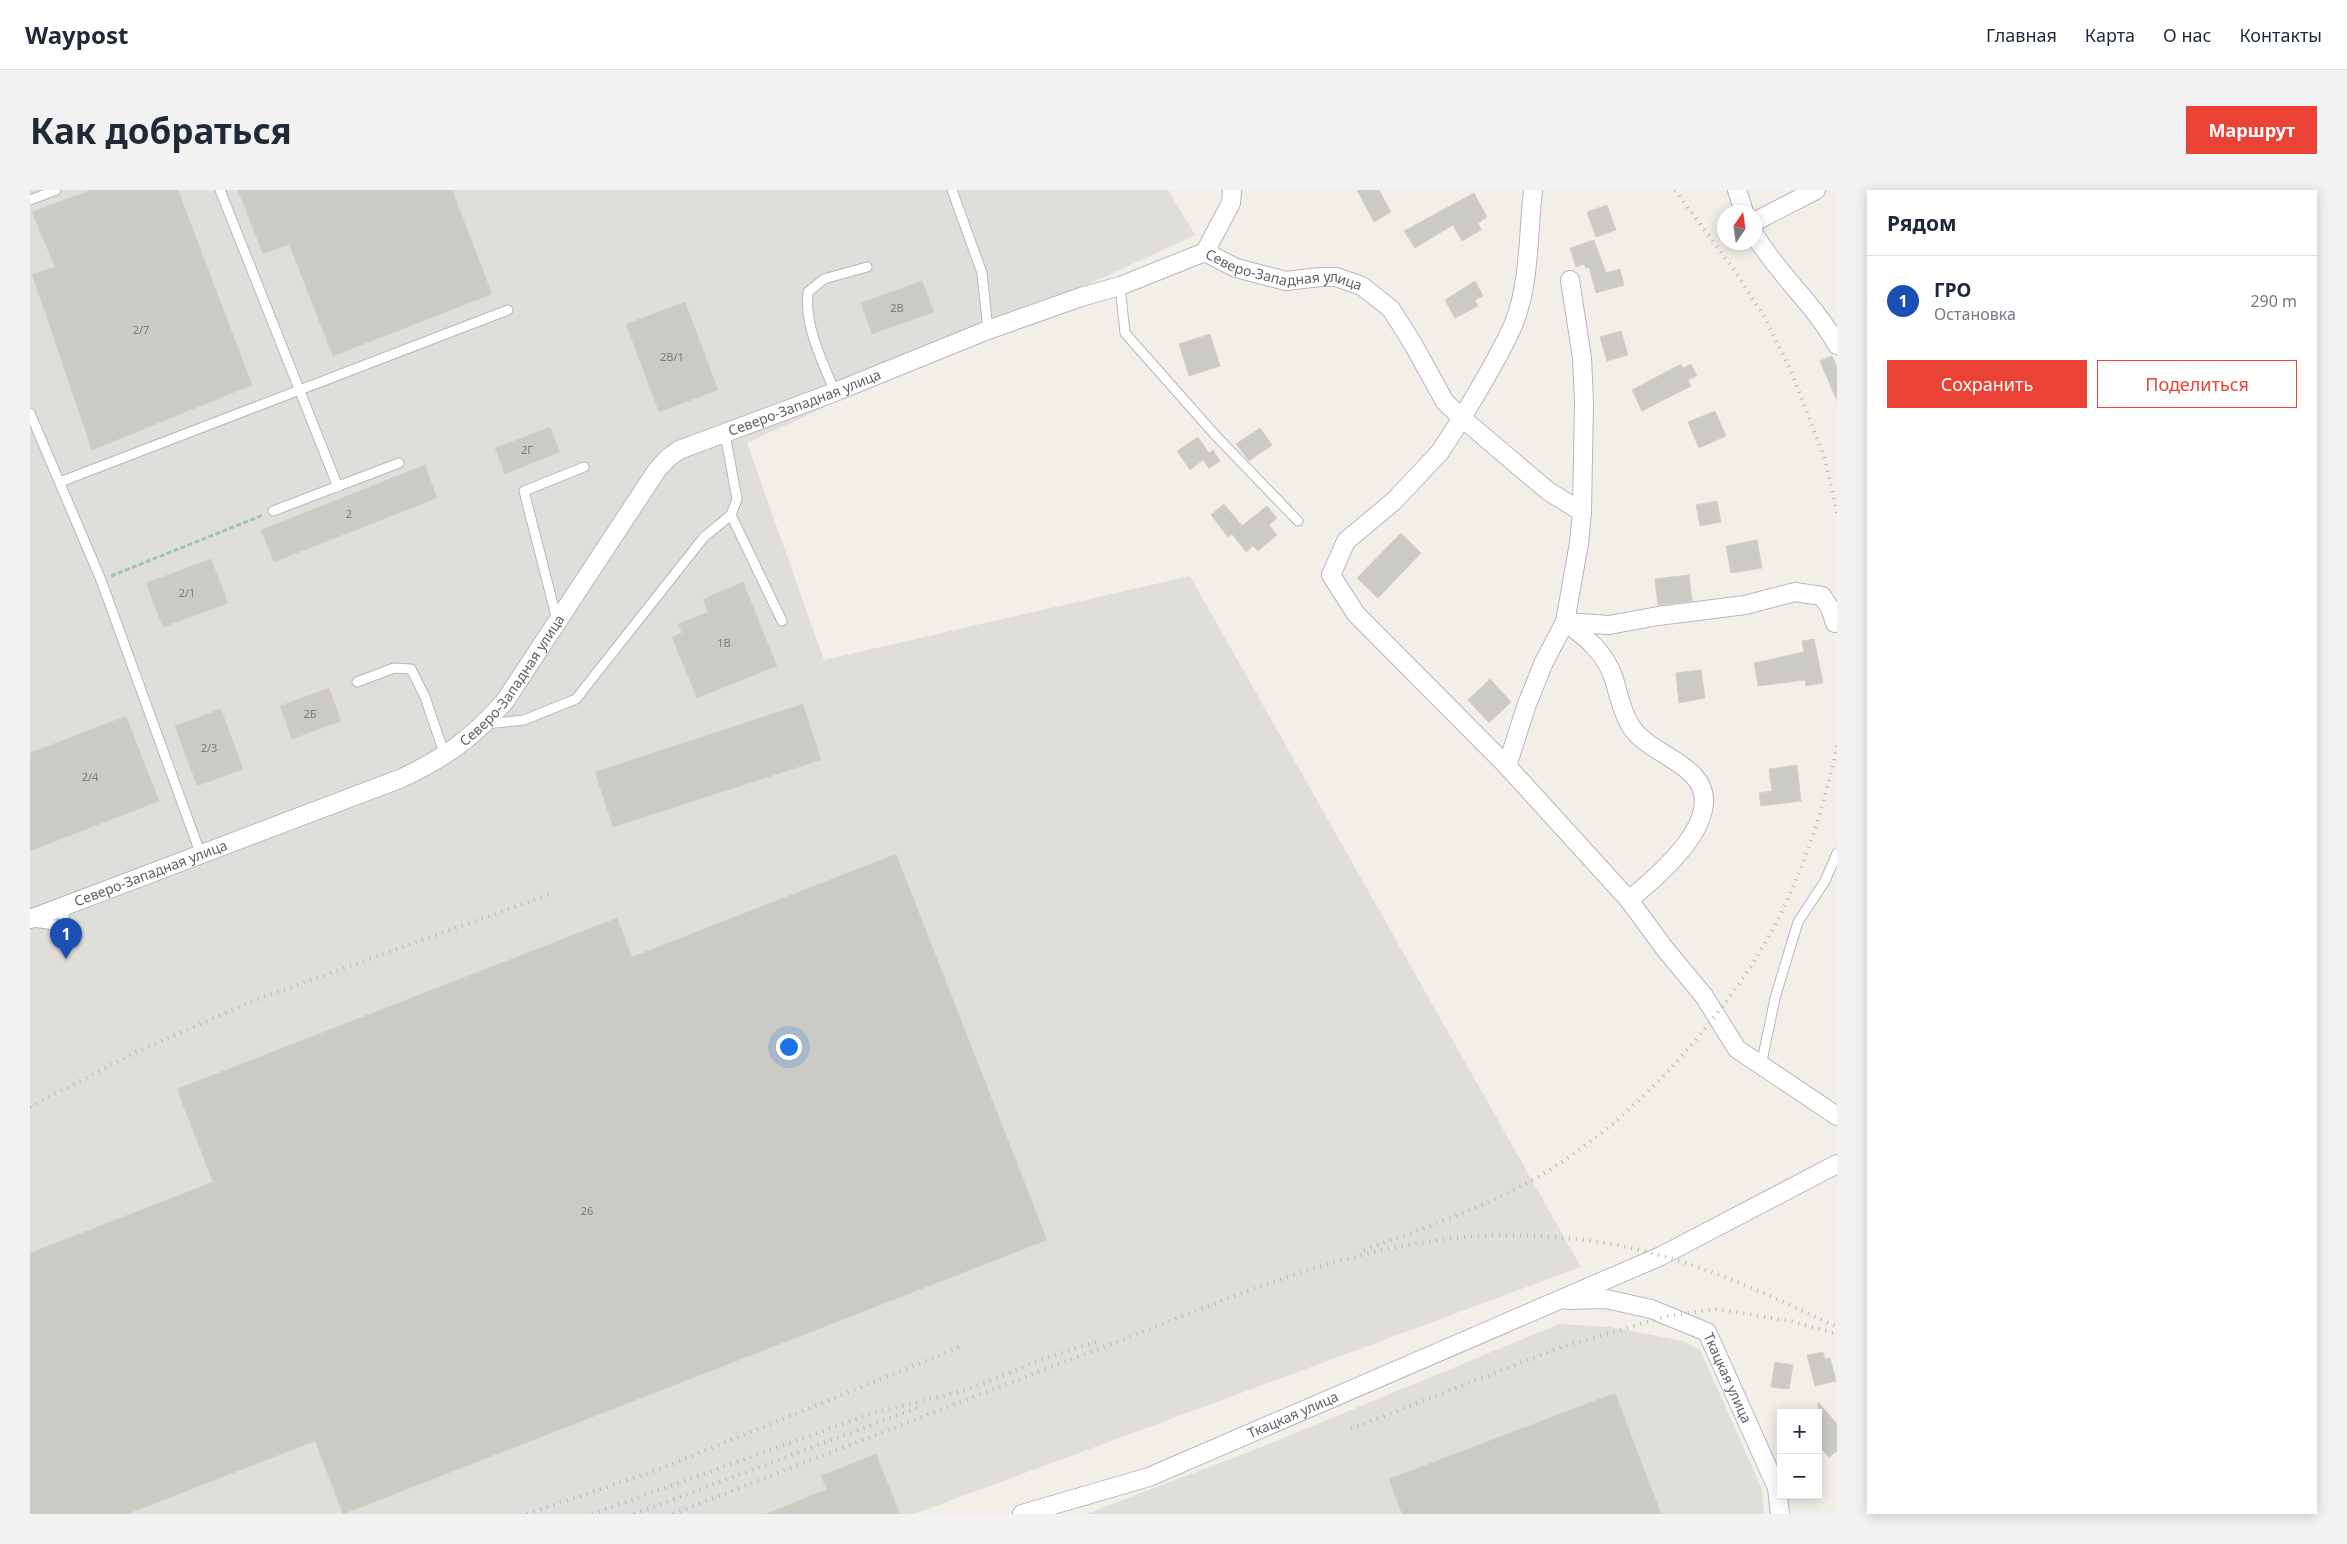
<!DOCTYPE html>
<html lang="ru">
<head>
<meta charset="utf-8">
<style>
  :root { --surface:#fff; --page:#f2f2f3; --text:#1f2937; --muted:#747a83; --line:#e0e1e3; --accent:#ea4335 }
  body { margin:0; font-family:"Noto Sans",sans-serif; background:var(--page); color:var(--text) }
  .controls { position:absolute; right:15px; bottom:15px; display:grid; overflow:hidden; border-radius:0px; box-shadow:0 2px 12px #0003 }
  .controls button { width:45px; height:45px; display:grid; place-items:center; padding:0; border:0; border-bottom:1px solid var(--line); background:var(--surface); color:var(--text); font:25px sans-serif }
  .compass { position:absolute; left:1687px; top:15px; width:45px; height:45px; border-radius:50%; background:var(--surface); box-shadow:0 2px 12px #0003; rotate:13deg }
  .you { position:absolute; left:758px; top:856px; width:18px; height:18px; margin:-12px; border:4px solid #fff; border-radius:50%; background:#1a73e8; box-shadow:0 0 0 8px #1a73e833 }
  .badge { display:grid; place-items:center; width:32px; height:32px; border-radius:50%; background:var(--accent); color:#fff; font-size:16px; font-weight:700 }
  .pin { position:absolute; translate:-50% -41px; filter:drop-shadow(0 1px 2px #0008) }
  .pin::after { content:''; position:absolute; top:26px; width:18px; height:15px; background:inherit; clip-path:polygon(0 0,100% 0,50% 100%) }
  .list { margin:0; padding:0; list-style:none }
  h2 { display:flex; justify-content:space-between; align-items:center; height:65px; margin:0; padding:0 20px; font-size:21px }
  h2 small { font-size:16px; font-weight:400; color:var(--muted) }
  .list li { display:grid; grid-template-columns:32px 1fr auto; gap:15px; align-items:center; box-sizing:border-box; height:90px; padding:0 20px; border-top:1px solid var(--line) }
  .list b { display:block; font-size:19px; white-space:nowrap }
  .list p { margin:0; font-size:16px; white-space:nowrap; color:var(--muted) }
  .list em { font-size:16px; font-style:normal; color:var(--muted) }
  .actions { display:flex; gap:10px; padding:15px 20px }
  .actions a { flex:1; padding:11px 0; border:1px solid var(--accent); border-radius:0px; text-align:center; font-size:18px; color:var(--accent) }
  .actions .main { background:var(--accent); color:#fff }
  .map { position:relative; flex:none; width:1807px; height:1324px; overflow:hidden; border-radius:0px }
  header { display:flex; align-items:center; gap:30px; box-sizing:border-box; height:70px; padding:0 25px; background:var(--surface); border-bottom:1px solid var(--line) }
  header strong { font-size:24px }
  nav { display:flex; gap:28px; margin-inline-start:auto; font-size:18px }
  .intro { display:flex; align-items:center; justify-content:space-between; box-sizing:border-box; height:120px; padding:0 30px }
  h1 { margin:0; font-size:35px }
  .button { padding:12px 22px; border-radius:0px; background:var(--accent); color:#fff; font-size:18px; font-weight:700 }
  main { display:flex; gap:30px; padding:0 30px }
  aside { flex:1; background:var(--surface); border-radius:0px; box-shadow:0 2px 12px #0003 }
  .map>svg:first-child { display:block }
  .industrial { fill:#e0deda }
  .building { fill:#cccac5; stroke:#d6d1c6 }
  .lines { fill:none; stroke-linecap:round; stroke-linejoin:round }
  .service-casing { stroke:#b5b8bc; stroke-width:11 }
  .minor-casing { stroke:#b5b8bc; stroke-width:20 }
  .path { stroke:#9cc7a9; stroke-width:3; stroke-dasharray:5 2.5; stroke-linecap:butt }
  .service { stroke:#fff; stroke-width:9 }
  .minor { stroke:#fff; stroke-width:18 }
  .rail { stroke:#b6b7b8; stroke-width:4; stroke-dasharray:1 6; stroke-linecap:butt }
  .labels { text-anchor:middle; stroke-width:4.5; stroke-linejoin:round; paint-order:stroke }
  .number-label { font-size:11px; fill:#7a7d7f }
  .street-label { font-size:14px; fill:#5f6368; stroke:#fff }
</style>
</head>
<body>
<header>
<strong>Waypost</strong>
<nav><a>Главная</a><a>Карта</a><a>О нас</a><a>Контакты</a></nav>
</header>
<div class="intro"><h1>Как добраться</h1><a class="button">Маршрут</a></div>
<main>
<div class="map">
<svg width="1807" height="1324" viewBox="0 0 1807 1324">
  <rect width="100%" height="100%" fill="#f1efe8"/>
  <g class="industrial">
    <polygon points="0,0 1138,0 1165,45 717,253 794,470 1160,386 1551,1077 884,1324 0,1324"/>
    <polygon points="1529,1134 1580,1137 1653,1151 1670,1160 1732,1299 1734,1324 1056,1324 1229,1258"/>
  </g>
  <g class="building">
    <polygon points="61,0 148,0 222,195 62,260 2,84 25,77 2,22"/>
    <polygon points="208,0 422,0 462,104 303,166 259,54 233,64"/>
    <polygon points="1327,0 1349,0 1361,22 1344,32"/>
    <polygon points="1444,3 1457,27 1448,33 1451,40 1432,51 1423,35 1385,58 1374,41"/>
    <polygon points="1577,15 1586,40 1566,47 1557,22"/>
    <polygon points="1564,50 1576,83 1590,79 1594,95 1566,103 1559,77 1556,78 1554,74 1546,77 1540,58"/>
    <polygon points="892,91 904,122 842,144 831,113"/>
    <polygon points="1445,91 1453,106 1445,110 1448,116 1425,128 1415,110"/>
    <polygon points="655,112 688,200 629,222 596,134"/>
    <polygon points="1591,141 1598,165 1577,171 1570,147"/>
    <polygon points="1180,144 1190,176 1159,186 1149,154"/>
    <polygon points="1802,166 1807,177 1807,211 1790,171"/>
    <polygon points="1651,174 1653,178 1661,174 1667,186 1658,190 1661,196 1612,221 1602,200"/>
    <polygon points="1685,221 1696,246 1669,258 1658,232"/>
    <polygon points="520,237 530,262 475,284 465,258"/>
    <polygon points="1230,238 1242,255 1219,271 1206,254"/>
    <polygon points="1168,247 1179,263 1183,260 1190,271 1179,278 1173,270 1160,280 1147,261"/>
    <polygon points="395,275 407,308 244,372 231,340"/>
    <polygon points="1687,311 1691,332 1670,336 1666,315"/>
    <polygon points="1194,314 1212,336 1237,316 1247,328 1239,335 1247,345 1228,361 1223,356 1216,362 1202,344 1198,347 1181,325"/>
    <polygon points="1371,343 1391,363 1348,408 1327,388"/>
    <polygon points="1727,350 1732,378 1701,383 1696,356"/>
    <polygon points="181,369 198,413 133,437 116,393"/>
    <polygon points="1659,385 1662,411 1628,415 1625,389"/>
    <polygon points="713,392 747,476 667,508 642,447 652,443 648,434 678,422 673,409"/>
    <polygon points="1784,449 1793,493 1776,496 1775,490 1728,496 1724,473 1774,462 1772,451"/>
    <polygon points="1671,480 1675,508 1649,513 1646,483"/>
    <polygon points="1460,489 1481,512 1459,533 1438,510"/>
    <polygon points="299,498 311,531 262,549 250,516"/>
    <polygon points="773,514 791,570 583,637 565,582"/>
    <polygon points="191,519 213,579 167,596 145,536"/>
    <polygon points="96,526 129,611 0,661 0,563"/>
    <polygon points="1767,575 1771,611 1731,616 1729,603 1742,601 1739,579"/>
    <polygon points="866,664 1017,1050 313,1324 285,1251 97,1324 0,1324 0,1063 183,992 147,899 587,728 602,767"/>
    <polygon points="1793,1162 1795,1169 1800,1168 1806,1191 1785,1196 1777,1165"/>
    <polygon points="1745,1172 1763,1175 1759,1199 1741,1197"/>
    <polygon points="1585,1203 1631,1324 1372,1324 1359,1289"/>
    <polygon points="1788,1212 1807,1234 1807,1261 1799,1267 1788,1255"/>
    <polygon points="846,1264 870,1324 736,1324 797,1299 791,1286"/>
  </g>
  <g class="lines">
    <g class="service-casing">
      <g id="service">
        <polyline points="190,0 308,297"/>
        <polyline points="922,0 952,83 958,140"/>
        <polyline points="0,10 26,0"/>
        <polyline points="1090,96 1095,143 1186,246 1268,331"/>
        <path d="M805,202C792,171 774,135 778,102L794,89L837,77"/>
        <polyline points="0,223 71,390 171,665"/>
        <polyline points="30,292 478,120"/>
        <polyline points="243,321 369,273"/>
        <polyline points="701,325 752,431"/>
        <polyline points="527,430 494,301 554,277"/>
        <polyline points="327,492 364,478 381,479 395,507 415,566"/>
        <polyline points="455,534 494,530 546,509 674,347 701,325 707,309 695,244"/>
        <polyline points="3,732 33,736 35,717"/>
        <polyline points="1731,876 1745,808 1768,732 1795,691 1807,663"/>
      </g>
    </g>
    <g class="minor-casing">
      <g id="minor">
        <path d="M1503,0C1498,44 1500,92 1484,133C1470,166 1450,197 1432,228L1518,301L1552,322"/>
        <polyline points="1707,0 1714,22"/>
        <polyline points="1724,32 1786,0"/>
        <path d="M1724,44C1748,84 1785,115 1807,155"/>
        <polyline points="1175,62 1201,13 1202,0"/>
        <path d="M1535,432C1556,447 1575,462 1584,489C1589,506 1591,519 1600,535C1614,558 1645,566 1663,585C1702,625 1627,687 1599,710"/>
        <polyline points="1535,432 1579,435 1628,426 1715,415 1765,402 1792,406 1800,418 1805,433"/>
        <polyline points="1477,576 1497,514 1514,472 1535,432 1549,353 1552,322 1554,212 1552,168 1540,90"/>
        <path id="s1" d="M0,729L372,588C416,567 443,548 475,511L627,280L638,268L649,260L805,202L958,140L1051,107L1090,96L1175,62L1206,78L1256,91L1290,87H1306L1332,96L1361,119L1383,154L1415,212L1432,228L1410,262L1364,311L1316,351L1301,385L1326,424L1477,576L1599,710L1635,759L1674,806L1707,859L1807,926"/>
        <path id="s2" d="M1537,1110L1576,1109L1621,1119L1677,1142L1747,1298L1750,1324"/>
        <path id="s3" d="M992,1324L1119,1287L1631,1066L1807,974"/>
      </g>
    </g>
    <polyline class="path" points="81,386 233,325"/>
    <use href="#service" class="service"/>
    <use href="#minor" class="minor"/>
    <g class="rail">
      <polyline points="1645,0 1707,84 1735,128 1761,181 1795,269 1807,323"/>
      <polyline points="0,917 106,862 223,811 520,704"/>
      <path d="M1334,1060C1397,1037 1463,1015 1521,979C1598,931 1666,857 1717,782C1761,718 1792,630 1807,555"/>
      <polyline points="1321,1239 1531,1157 1639,1126 1685,1119 1761,1131 1807,1144"/>
      <polyline points="497,1324 627,1280 930,1157"/>
      <polyline points="562,1324 843,1223 937,1200 1015,1168 1070,1151"/>
      <polyline points="604,1324 887,1218"/>
      <path d="M643,1324C781,1270 919,1216 1058,1163C1180,1117 1303,1059 1434,1047C1466,1044 1501,1045 1533,1048C1630,1054 1721,1096 1807,1137"/>
    </g>
  </g>
  <g class="labels">
    <g class="number-label">
      <text x="867" y="122">2В</text>
      <text x="111" y="144">2/7</text>
      <text x="642" y="171">2В/1</text>
      <text x="497" y="264">2Г</text>
      <text x="319" y="328">2</text>
      <text x="157" y="407">2/1</text>
      <text x="694" y="457">1В</text>
      <text x="280" y="528">2Б</text>
      <text x="179" y="562">2/3</text>
      <text x="60" y="591">2/4</text>
      <text x="557" y="1025">26</text>
    </g>
    <g class="street-label">
      <text dy="5" stroke="none"><textPath href="#s1" startOffset="1479">Северо-Западная улица</textPath></text>
      <text dy="5" stroke="none"><textPath href="#s1" startOffset="968">Северо-Западная улица</textPath></text>
      <text dy="5" stroke="none"><textPath href="#s1" startOffset="548">Северо-Западная улица</textPath></text>
      <text dy="5" stroke="none"><textPath href="#s1" startOffset="129">Северо-Западная улица</textPath></text>
      <text dy="5" stroke="none"><textPath href="#s2" startOffset="196">Ткацкая улица</textPath></text>
      <text dy="5" stroke="none"><textPath href="#s3" startOffset="289">Ткацкая улица</textPath></text>
    </g>
  </g>
</svg>
<div class="controls">
<button>+</button>
<button>−</button>
</div>
<svg class="compass" viewBox="-18 -18 36 36"><path d="M0-13l5 13h-10z" fill="#e53935"/><path d="M0 13l5-13h-10z" fill="#747a83"/></svg>
<div class="you"></div>
<div class="pin badge" style="left:36px;top:769px;background:#1a4fb4">1</div>
</div>
<aside>
<h2>Рядом<small></small></h2>
<ul class="list">
<li><span class="badge" style="background:#1a4fb4">1</span><div><b>ГРО</b><p>Остановка</p></div><em>290 m</em></li>
</ul>
<div class="actions"><a class="main">Сохранить</a><a>Поделиться</a></div>
</aside>
</main>
</body>
</html>
